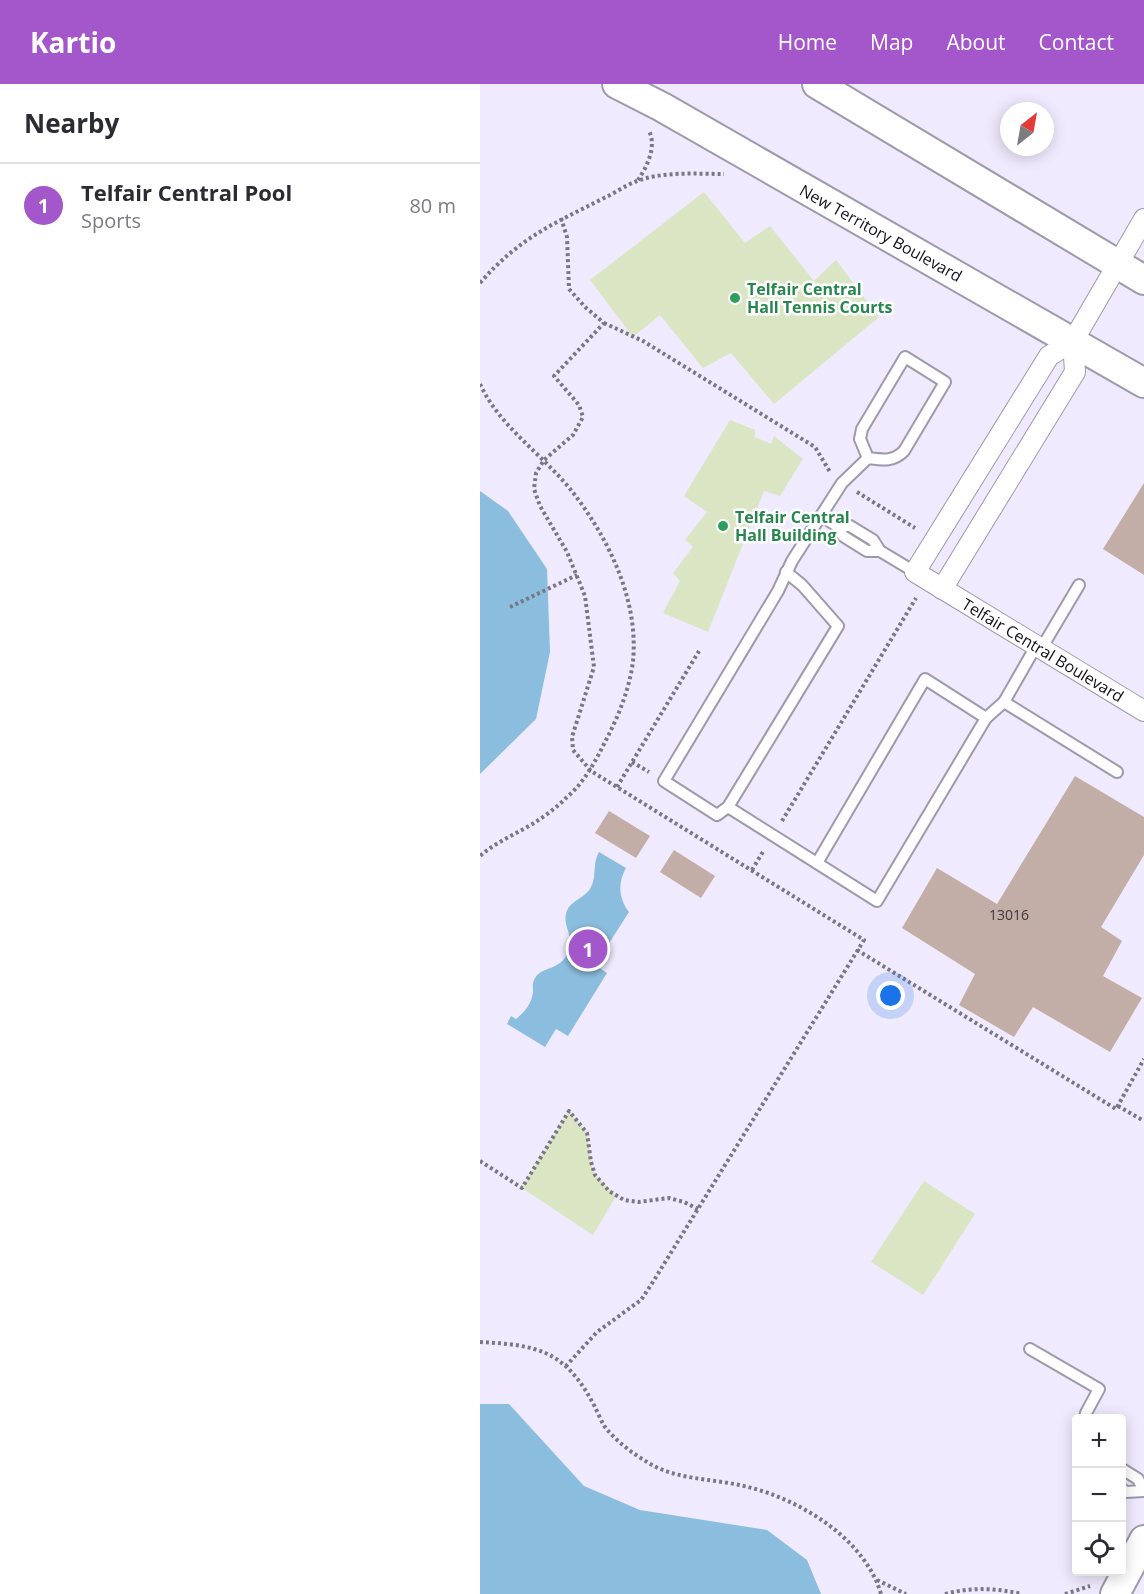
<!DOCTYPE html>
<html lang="en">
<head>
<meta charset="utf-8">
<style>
  :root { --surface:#fff; --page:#f2f2f3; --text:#2b2b33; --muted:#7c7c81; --line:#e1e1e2; --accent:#a357ca }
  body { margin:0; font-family:"Open Sans",sans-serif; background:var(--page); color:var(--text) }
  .controls { position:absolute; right:18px; bottom:18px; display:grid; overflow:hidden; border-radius:6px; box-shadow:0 3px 15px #0003 }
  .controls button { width:54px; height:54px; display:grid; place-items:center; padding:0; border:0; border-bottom:2px solid var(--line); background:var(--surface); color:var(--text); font:30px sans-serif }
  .compass { position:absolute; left:520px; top:18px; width:54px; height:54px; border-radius:50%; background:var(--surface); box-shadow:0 3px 15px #0003; rotate:31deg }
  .you { position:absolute; left:411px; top:912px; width:21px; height:21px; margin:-15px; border:4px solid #fff; border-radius:50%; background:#1a73e8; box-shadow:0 0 0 9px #1a73e833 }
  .badge { display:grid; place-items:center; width:39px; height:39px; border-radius:50%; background:var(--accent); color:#fff; font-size:20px; font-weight:700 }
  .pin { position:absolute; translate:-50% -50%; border:3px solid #fff; box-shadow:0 2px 6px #0006 }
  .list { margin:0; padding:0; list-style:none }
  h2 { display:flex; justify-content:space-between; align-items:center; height:78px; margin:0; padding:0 24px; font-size:26px }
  h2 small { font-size:20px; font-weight:400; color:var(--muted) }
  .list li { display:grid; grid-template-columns:39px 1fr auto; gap:18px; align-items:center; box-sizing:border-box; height:84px; padding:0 24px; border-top:2px solid var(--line) }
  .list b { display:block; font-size:22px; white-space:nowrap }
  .list p { margin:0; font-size:20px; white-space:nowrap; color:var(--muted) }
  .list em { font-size:20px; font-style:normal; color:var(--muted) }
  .icon { flex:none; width:33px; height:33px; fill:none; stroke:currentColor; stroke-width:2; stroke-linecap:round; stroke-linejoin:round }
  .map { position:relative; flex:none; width:664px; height:1510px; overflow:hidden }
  header { display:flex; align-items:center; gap:36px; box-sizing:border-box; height:84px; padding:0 30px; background:var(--accent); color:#fff }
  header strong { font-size:28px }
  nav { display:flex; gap:33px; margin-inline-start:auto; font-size:21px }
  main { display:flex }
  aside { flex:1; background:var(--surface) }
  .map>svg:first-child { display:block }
  .green { fill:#dae5c4 }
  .water { fill:#8bbede }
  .building { fill:#c2aea6 }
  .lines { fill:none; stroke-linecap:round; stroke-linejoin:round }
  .service-casing { stroke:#9e99ab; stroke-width:14 }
  .minor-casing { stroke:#9e99ab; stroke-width:22 }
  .secondary-casing { stroke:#9e99ab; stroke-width:32 }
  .path { stroke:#7a7783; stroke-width:4; stroke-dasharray:3 3; stroke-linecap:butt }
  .service { stroke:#fff; stroke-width:10 }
  .minor { stroke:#fff; stroke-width:20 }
  .secondary { stroke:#fff; stroke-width:28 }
  .leisure-dot { fill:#2e9e5b; stroke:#fff; stroke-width:2 }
  .labels { text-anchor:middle; stroke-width:5; stroke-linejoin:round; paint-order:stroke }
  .number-label { font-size:14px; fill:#3f383b }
  .street-label { font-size:16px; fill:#131117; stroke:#fff }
  .leisure-label { font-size:16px; font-weight:bold; fill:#27864d; stroke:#fff; text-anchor:start }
</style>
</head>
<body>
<header>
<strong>Kartio</strong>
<nav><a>Home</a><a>Map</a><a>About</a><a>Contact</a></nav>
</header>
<main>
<aside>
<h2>Nearby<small></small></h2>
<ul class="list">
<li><span class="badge">1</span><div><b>Telfair Central Pool</b><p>Sports</p></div><em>80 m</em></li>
</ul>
</aside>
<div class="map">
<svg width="664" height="1510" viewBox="0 0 664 1510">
  <rect width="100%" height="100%" fill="#efeafd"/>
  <g class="green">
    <polygon points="224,108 265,159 290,142 334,197 356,176 399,233 294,320 251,269 223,284 180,231 153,253 110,196"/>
    <polygon points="250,336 275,346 275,353 291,360 294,352 323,375 300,412 284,407 228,548 183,529 200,497 193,489 213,463 205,456 227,428 204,412"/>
    <polygon points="89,1027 107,1049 111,1078 115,1091 136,1112 113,1151 42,1104"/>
    <polygon points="444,1097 495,1130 443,1211 391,1178"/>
  </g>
  <g class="water">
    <polygon points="0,407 28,427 67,485 70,568 56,635 0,690"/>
    <path d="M119,768L146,784C138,798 138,814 149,828L115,881L127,889L88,952L76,945L65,963L27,940L31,932L36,935C45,928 52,919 53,908C53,903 52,899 55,894C63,881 81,888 89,866C94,852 83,843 86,830C89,816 105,815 111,803C117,792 112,780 119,768Z"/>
    <polygon points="0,1320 29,1320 104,1402 160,1426 287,1446 327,1476 341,1510 0,1510"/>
  </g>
  <g class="building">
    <polygon points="664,399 664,491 623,465"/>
    <polygon points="595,692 664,733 664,771 621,843 642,857 623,892 662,914 630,968 553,923 534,953 479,921 495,890 422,844 457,784 517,820"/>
    <polygon points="129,727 170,752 156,774 115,749"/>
    <polygon points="194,766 235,792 221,814 180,788"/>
  </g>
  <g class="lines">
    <g class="service-casing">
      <g id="service">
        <path d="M388,374L380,355L382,345L425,273L465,298L424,367C413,378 403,376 388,374L362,399L312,477L298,507L184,697L237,731L248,723L397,817L506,634L524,618L556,562"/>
        <polyline points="342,432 357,442 363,452 387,467 400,467"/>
        <polyline points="357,442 370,442 393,456 400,467 435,488"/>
        <polyline points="561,565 599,501"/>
        <polyline points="524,618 637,688"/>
        <polyline points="248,723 358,542 322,501 306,488"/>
        <polyline points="337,779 445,595 506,634"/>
        <polyline points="550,1265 619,1305 606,1329 605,1334"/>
        <polyline points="642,1385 658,1395 664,1407 646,1408 642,1405"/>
      </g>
    </g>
    <g class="minor-casing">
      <g id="minor">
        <polyline points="664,135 593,257 569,272 435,488 664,627"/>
        <polyline points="462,505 595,288 593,257"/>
      </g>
    </g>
    <g class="secondary-casing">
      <g id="secondary">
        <polyline points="137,0 182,23 664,299"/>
        <polyline points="337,0 664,196"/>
        <polyline points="635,1510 664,1456"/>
      </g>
    </g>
    <g class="path">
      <path d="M158,96C167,83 177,62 169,47"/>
      <polyline points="81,134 87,153 89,205 105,223 124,239 74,292 99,321 103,333 93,351 64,376 56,389 54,405 60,422 87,468 105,512 114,583 92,653 93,666 111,687 384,856 171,1201 161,1216 117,1248 86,1282"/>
      <path d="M0,199C39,154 73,140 124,114C135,109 146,101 157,97C185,87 216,90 244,90"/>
      <polyline points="124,239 163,257 335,363 350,388"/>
      <path d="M0,300C20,343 61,369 91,406C128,453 159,516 153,577C150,603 139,631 127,654C116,676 105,698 86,714C77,723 65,732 54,739C36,750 16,758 0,772"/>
      <polyline points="377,408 435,444"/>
      <polyline points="30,523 97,491"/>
      <polyline points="152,678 169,688"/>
      <polyline points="137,703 219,567"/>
      <polyline points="302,737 436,514"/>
      <polyline points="272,786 284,766"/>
      <polyline points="377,866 636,1025 664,975"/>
      <polyline points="638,1022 664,1037"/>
      <polyline points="0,1077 42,1104 89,1027 107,1049 111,1078 115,1091 129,1107 144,1116 158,1118 189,1114 204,1118 218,1125"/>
      <path d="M0,1258C18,1259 37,1260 54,1265C84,1273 101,1296 115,1323C118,1329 121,1337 125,1343C136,1357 152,1369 167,1378C197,1397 234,1394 268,1403C321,1416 385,1455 401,1510"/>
      <polyline points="397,1496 426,1510"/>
      <path d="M465,1510C491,1503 516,1504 542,1510"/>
      <polyline points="585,1510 610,1502"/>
    </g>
    <use href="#service" class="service"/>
    <use href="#minor" class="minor"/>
    <use href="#secondary" class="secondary"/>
  </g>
  <g class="leisure-dot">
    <circle cx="255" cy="214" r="6"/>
    <circle cx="243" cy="442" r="6"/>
  </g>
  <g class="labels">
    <g class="number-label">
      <text x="529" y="836">13016</text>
    </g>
    <g class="street-label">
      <text transform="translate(401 149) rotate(29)" y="6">New Territory Boulevard</text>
      <text transform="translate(563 566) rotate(31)" y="6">Telfair Central Boulevard</text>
    </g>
    <g class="leisure-label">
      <text x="267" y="211">Telfair Central<tspan x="267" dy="18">Hall Tennis Courts</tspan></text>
      <text x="255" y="439">Telfair Central<tspan x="255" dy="18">Hall Building</tspan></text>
    </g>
  </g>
</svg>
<div class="controls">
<button>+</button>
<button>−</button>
<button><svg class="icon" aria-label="locate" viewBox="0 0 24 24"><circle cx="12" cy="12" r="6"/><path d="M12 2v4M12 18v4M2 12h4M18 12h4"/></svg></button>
</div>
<svg class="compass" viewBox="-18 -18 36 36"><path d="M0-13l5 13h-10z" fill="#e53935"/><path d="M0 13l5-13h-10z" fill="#7c7c81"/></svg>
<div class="you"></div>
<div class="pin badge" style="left:108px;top:865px">1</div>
</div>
</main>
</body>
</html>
